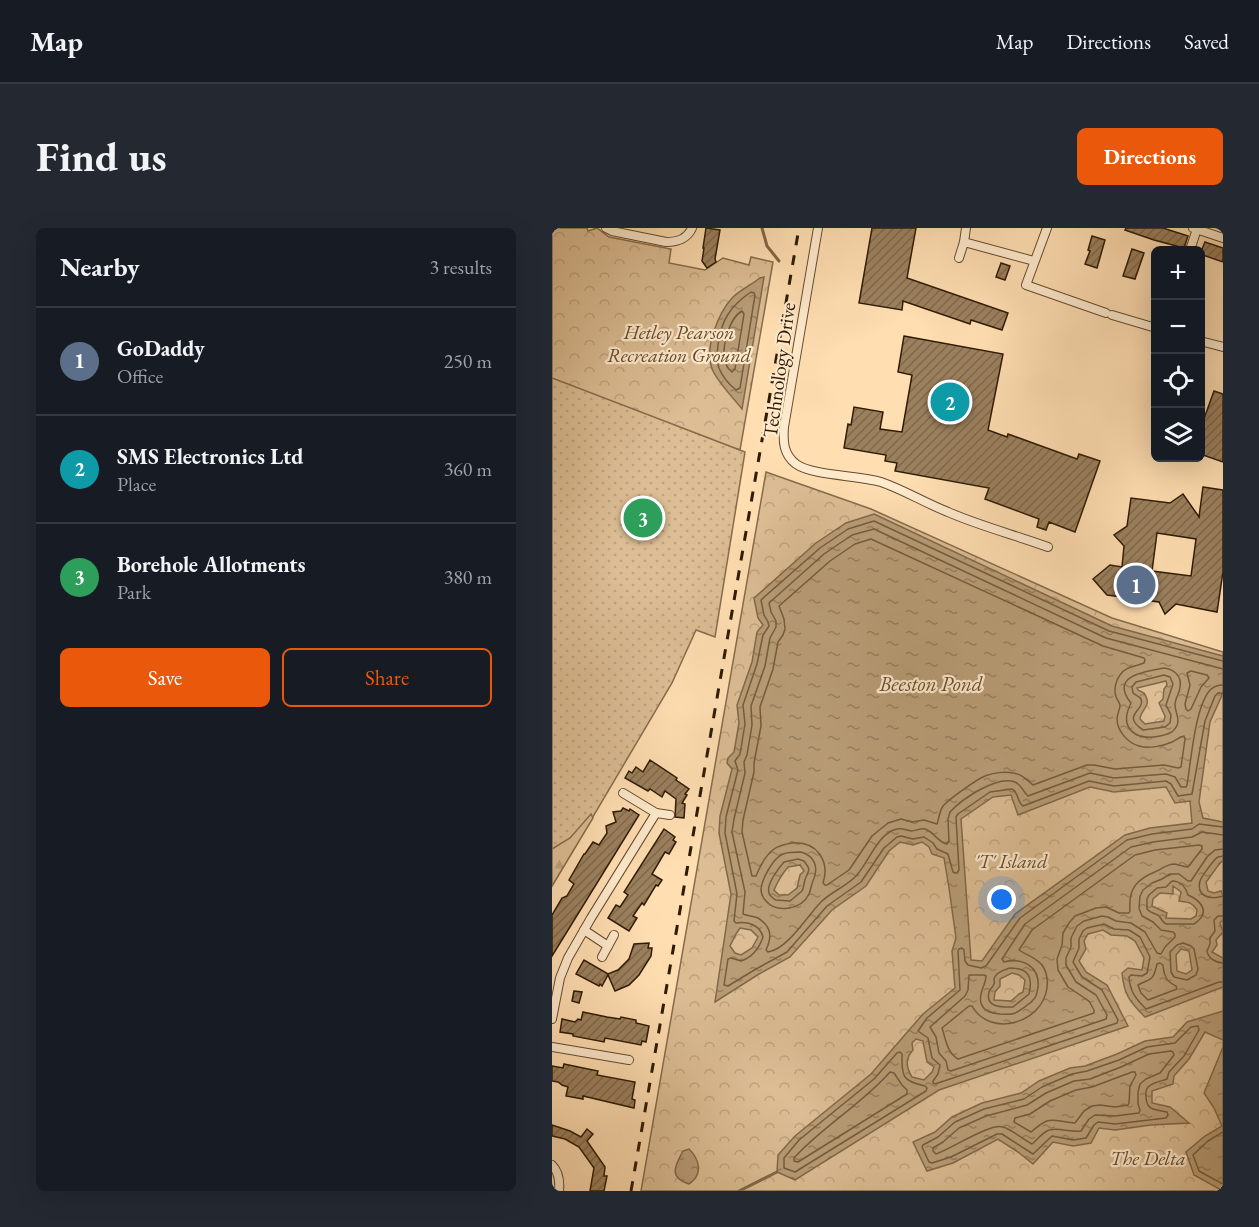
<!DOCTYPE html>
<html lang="en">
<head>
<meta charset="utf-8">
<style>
  :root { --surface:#171b24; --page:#242831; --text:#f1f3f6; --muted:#9ea1a6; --line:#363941; --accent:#ea580c }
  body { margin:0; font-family:"EB Garamond",serif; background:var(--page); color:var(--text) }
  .controls { position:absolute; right:18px; top:18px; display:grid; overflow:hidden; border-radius:9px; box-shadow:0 6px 24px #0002 }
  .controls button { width:54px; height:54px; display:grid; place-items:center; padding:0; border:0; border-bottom:2px solid var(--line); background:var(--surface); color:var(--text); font:30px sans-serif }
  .you { position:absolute; left:450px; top:672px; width:21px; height:21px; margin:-15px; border:4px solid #fff; border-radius:50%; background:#1a73e8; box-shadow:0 0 0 9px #1a73e833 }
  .badge { display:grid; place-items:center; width:39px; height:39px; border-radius:50%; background:var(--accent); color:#fff; font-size:20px; font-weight:700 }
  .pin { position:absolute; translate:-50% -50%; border:3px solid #fff; box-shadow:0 2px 6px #0006 }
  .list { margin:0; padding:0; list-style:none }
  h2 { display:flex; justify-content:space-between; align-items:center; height:78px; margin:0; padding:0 24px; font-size:26px }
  h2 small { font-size:20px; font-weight:400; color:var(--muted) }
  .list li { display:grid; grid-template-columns:39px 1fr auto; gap:18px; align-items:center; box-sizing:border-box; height:108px; padding:0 24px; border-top:2px solid var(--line) }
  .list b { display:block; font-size:22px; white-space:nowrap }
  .list p { margin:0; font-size:20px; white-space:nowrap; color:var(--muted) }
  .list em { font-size:20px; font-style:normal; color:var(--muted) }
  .actions { display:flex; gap:12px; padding:18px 24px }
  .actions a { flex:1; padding:14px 0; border:2px solid var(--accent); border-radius:9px; text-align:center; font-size:21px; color:var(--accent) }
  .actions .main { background:var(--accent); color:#fff }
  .icon { flex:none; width:33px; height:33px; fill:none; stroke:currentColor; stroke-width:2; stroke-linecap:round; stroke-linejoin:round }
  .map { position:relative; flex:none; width:671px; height:963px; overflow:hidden; border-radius:9px }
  header { display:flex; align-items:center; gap:36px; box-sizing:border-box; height:84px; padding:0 30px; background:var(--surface); border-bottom:2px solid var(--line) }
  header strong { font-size:28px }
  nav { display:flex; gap:33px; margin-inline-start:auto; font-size:21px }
  .intro { display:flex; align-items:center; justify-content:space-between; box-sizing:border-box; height:144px; padding:0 36px }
  h1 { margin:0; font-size:42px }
  .button { padding:15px 27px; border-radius:9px; background:var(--accent); color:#fff; font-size:21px; font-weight:700 }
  main { display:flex; gap:36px; padding:0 36px }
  aside { flex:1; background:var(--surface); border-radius:9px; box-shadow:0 6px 24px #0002 }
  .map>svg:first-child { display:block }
  .grass { fill:url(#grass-dots); stroke:#866c4c; stroke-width:1.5 }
  .forest { fill:url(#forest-firs); stroke:#866c4c; stroke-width:1.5 }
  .park { fill:url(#park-crowns); stroke:#866c4c; stroke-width:1.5 }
  .water { fill:url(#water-ripples); stroke:#816848; stroke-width:1.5; fill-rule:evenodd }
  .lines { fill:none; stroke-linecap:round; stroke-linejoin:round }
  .shore { stroke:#745c3c; stroke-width:1.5 }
  .stream { stroke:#816848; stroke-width:3 }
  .building { fill:url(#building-hatch); stroke:#2f1b03; stroke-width:1.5; fill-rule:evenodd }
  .street-casing { stroke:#634c2f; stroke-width:10 }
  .street { stroke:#ffeacd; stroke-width:8 }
  .rail { stroke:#2f1b03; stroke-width:3; stroke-dasharray:10 10; stroke-linecap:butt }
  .labels { text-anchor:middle; stroke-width:4.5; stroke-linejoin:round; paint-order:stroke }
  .park-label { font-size:20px; font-style:italic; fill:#634c2e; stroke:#ffeacd }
  .street-label { font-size:20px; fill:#2f1b03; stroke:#ffeacd }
  .water-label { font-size:21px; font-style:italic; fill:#664f31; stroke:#ffeacd }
</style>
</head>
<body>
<header>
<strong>Map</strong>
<nav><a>Map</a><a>Directions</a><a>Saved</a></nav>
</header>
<div class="intro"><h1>Find us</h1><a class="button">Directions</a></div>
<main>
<aside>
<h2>Nearby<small>3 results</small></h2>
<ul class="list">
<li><span class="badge" style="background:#5c6f8a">1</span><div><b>GoDaddy</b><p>Office</p></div><em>250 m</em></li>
<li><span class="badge" style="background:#0f9aa8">2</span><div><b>SMS Electronics Ltd</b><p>Place</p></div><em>360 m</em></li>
<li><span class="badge" style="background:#2e9e5b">3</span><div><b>Borehole Allotments</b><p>Park</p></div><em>380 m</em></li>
</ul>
<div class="actions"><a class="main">Save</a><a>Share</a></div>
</aside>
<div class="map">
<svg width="671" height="963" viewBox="0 0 671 963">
  <defs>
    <pattern id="grass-dots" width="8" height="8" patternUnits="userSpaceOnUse" patternTransform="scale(1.5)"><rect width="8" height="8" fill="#dcbd94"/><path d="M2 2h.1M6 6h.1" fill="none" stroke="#bda27e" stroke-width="1.8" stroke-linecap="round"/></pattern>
    <pattern id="forest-firs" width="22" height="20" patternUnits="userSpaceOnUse" patternTransform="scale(1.5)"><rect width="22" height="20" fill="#dcbd94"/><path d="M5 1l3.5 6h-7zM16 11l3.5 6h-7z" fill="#bda27e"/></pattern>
    <pattern id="park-crowns" width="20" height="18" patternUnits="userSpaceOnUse" patternTransform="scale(1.5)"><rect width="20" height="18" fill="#dcbd94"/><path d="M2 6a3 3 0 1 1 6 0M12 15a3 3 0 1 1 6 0" fill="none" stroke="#bda27e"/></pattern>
    <pattern id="water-ripples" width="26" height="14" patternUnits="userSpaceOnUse" patternTransform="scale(1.5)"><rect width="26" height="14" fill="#b89c76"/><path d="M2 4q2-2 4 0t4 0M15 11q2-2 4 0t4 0" fill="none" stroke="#967e5f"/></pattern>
    <pattern id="building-hatch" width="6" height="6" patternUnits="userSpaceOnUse" patternTransform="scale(1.5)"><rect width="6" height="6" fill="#9b805e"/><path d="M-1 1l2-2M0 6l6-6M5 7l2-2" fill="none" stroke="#7f684b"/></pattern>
  </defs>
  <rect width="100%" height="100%" fill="#ffdeb2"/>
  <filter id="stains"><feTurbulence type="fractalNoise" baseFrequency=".00333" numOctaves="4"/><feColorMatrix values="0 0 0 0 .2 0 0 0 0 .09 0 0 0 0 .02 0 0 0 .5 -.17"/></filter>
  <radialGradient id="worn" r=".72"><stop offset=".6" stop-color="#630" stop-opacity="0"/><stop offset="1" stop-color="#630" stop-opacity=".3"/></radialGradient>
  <polygon class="grass" points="0,149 193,224 163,409 144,402 120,455 0,658"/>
  <polygon class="forest" points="39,586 41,590 0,658 0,621 18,610"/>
  <g class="park">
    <polygon points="0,0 35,0 36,3 45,0 57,9 119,21 117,35 153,42 171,30 197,37 199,29 221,34 188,222 0,150"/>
    <polygon points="214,244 319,281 560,390 671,424 671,963 89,963"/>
  </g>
  <g class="water">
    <path d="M212,49L190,181C182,171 166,154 161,143C151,122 166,85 181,69C189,62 200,56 208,50Z"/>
    <path d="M322,286L560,398L671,428V465L658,494L647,574L651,590L671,594V632C664,639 660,647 654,654L656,663L662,665L669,663L671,667V692L668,695L671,704L664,712L665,717L660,724L671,730V759L593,789C578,774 572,767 570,745L576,740L590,742L592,730L583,713L575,708L559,707L551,702L536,706L532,713L534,721L527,733L534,744L555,757L576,798L387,862L243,952L225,944L226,927L243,908L319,846L371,786L403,760L400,723L404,710L397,660L392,630L380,626L377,619L370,614L361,617L348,614L337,623L314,658L280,682L238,729L207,746L163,774L179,666L167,605L168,588L180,541L175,535L176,530L182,524L187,495L185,477L200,434L205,404L211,397L206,390L202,370L264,315L294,295ZM614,453L615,457L612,461L611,471L607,475L613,488L612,493L593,496L588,491C589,480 601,479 592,465L586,462L585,460ZM538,559L562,564L614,559L623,575L638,573L640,595L598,600L573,607L463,686L430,733L419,732L409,591L441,569L459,567L466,587ZM248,637L252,643L248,647L245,660L236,667H227L222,662C226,653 230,646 236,639ZM621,658L629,664L627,673C636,674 640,674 645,682L644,688L639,691L614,690L615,685L600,678L601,671L608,665L621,666ZM188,700L199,702L206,709L200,720L189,727L183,725L178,718L184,706ZM629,721L637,723L640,742L634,746L625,743L624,727ZM460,745L467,747L473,752L471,764L467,766L459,773L442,772L443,764L448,758V751ZM364,811L371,813L375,834L382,839L380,844L372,852L360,849C354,839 353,831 361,822L360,815Z"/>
    <polygon points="671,783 671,812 653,804 637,831 622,848 621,856 600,863 600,875 618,879 637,895 599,897 563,902 547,900 539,915 521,918 501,914 481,936 466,924 446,911 401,935 375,943 361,914 383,904 400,889 430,875 469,865 487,853 518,840 533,838 565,826 593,813 621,809 635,794"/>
    <polygon points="671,819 671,963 642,947 634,924 653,908 670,898 662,880 652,865"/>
    <path d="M137,921C144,928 150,939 144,949C143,952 140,953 137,956C116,949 123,938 131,923Z"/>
  </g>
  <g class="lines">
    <g class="shore">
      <path d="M199,64L202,65L203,67L188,160L184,162C178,157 170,148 167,140C164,133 165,125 166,117C169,93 178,78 199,64Z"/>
      <path d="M190,83L192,86L183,141L180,144C177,141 175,140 174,136C168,122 177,90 190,83Z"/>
      <path d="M319,311L551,418L592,430L593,432L592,435C583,439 574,438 568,447C563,453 562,462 564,469C565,471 568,476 568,477C568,482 565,486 565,491C565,503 576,515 587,518C597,521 611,518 620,514C624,512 627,509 632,508L633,511L629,539L626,540L612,537L563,541L542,537H535L481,557C475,552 470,546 461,545C453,543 441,545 433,548C425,551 396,572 391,578C387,584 387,591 385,596L372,592L360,594L349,591L336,595L320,608L297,642L275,657H273L271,655C278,633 265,613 240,615C234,616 228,617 222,621C214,627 208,638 204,648H200L190,604L191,592L202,544V535L209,498L208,479L221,441L226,414L231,407L233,401L232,391L227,378L278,333L303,316Z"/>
      <path d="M671,433L557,403L322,293L296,301L268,320L209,372L212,387L216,394L217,398L211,407L205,436L191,477L193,496L188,526L183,533L186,542L174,589L173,605L185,666L182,693L184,695C196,693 208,697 211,709C207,721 201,729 189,733L179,730L176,731L172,757L176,758L204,741L235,724L275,678L309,654L332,620L345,609L349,608L361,611L372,609L381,615L385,621L396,626L401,644L403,645H405L407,642L404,589L406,586L438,564L460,561C467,565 465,574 471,578L537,553L562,558L614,553L619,556L626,568L640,566L653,493L663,468L666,465H671"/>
      <path d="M612,440C622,441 630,448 628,459C628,465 623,470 623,477C623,486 631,493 621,503C618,506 613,507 608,508C584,513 566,501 579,475C557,448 593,443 612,440Z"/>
      <path d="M671,441L554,410L322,301L300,307L272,326L217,375L219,384L224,393V399L218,410L213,438L199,478L200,497L195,527L192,534L193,545L182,591L180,604L193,664L191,686C195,688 201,688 206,690C220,699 220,709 214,722L216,724C236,721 255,688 269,674C279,664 293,659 303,649C316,637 325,605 345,601C350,600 354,602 359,603C364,603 368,600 373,601C382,604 387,615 395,616L397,613L396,591L398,584C410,571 445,547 463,554C470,557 471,564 476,568L538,545L562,550L614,546L623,549L629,559H634L635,557C639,533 643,479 658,462C662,458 666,457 671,457"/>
      <polygon points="639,443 655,447 657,450 649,459 639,481 636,483 634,481 633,476 638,457 635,445"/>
      <path d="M612,447L618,449L621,456L614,477L619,487L618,495L613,499L591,502C568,487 594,482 589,471C587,468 583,467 581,465L580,459L584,454Z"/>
      <path d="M671,599L647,596L640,601L600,606L575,612L468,690L434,738L429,740L416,737L413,733L412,722L410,720L407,721L406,723L408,762L375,790L366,803L376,810L380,830L388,837L386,846L381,853V855L383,856L565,795L566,792L550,762L530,749L521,734L527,720V711L531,703L535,700L552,696L562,701L577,702L588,709L598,729L595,745L590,748L579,747L577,749C578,764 584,771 594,781L667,754H671"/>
      <path d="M671,607L650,604L640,609L601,614L579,619L473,696L450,731L452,734C471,729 488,739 486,759C485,764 485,769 481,772C478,776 477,775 474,778C463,786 462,787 448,786C440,785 432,784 429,775C426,765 434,757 434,748L432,747H417L416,762L413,768L378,799L384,809L387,825L394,833L396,842L399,843L554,791L555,787L544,767L524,754L514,737V730L519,719V710L525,698L532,693L550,688L556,689L564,693L579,695L593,704L605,725L609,726L613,719L623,709V706L621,704L609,702L601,694L590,688L587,680L588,668L591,662L600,655L610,651L618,646H627L636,653H639L655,629L663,622L671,621"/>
      <path d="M647,617L650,618V621L636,639C632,639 627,637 623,636C615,636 611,640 605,643C585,651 576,660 578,683L577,685H567L554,679L544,680L523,688L517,695L511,705L510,717L505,731L506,742L516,759L537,773L542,782V785L406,831C395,825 394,812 390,800L417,778H420C438,810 490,796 495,760C496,752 495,744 490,737C483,729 474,727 467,722L480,702L583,627L603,622Z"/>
      <path d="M249,624C263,628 267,640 261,653C259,657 259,662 257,666C250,681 225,686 214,673C211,670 209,666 209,661C210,651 221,630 231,626C236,624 243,624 249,624Z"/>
      <path d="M671,628C669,629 668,628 666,629C663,630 649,649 648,653C644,669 659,672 671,668"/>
      <path d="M246,631L252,633C258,641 258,641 254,649C252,653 252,659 250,663L238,673L224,672C222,671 218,668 217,665C214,656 227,640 232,634Z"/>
      <path d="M620,653C629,653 634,660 636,667C650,673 659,685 642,696H614C610,694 610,691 607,688C603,685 598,685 595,681V671L597,667L605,660L614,659Z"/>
      <path d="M671,688H666L662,692L663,703L658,710V716L655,723C656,730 664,735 671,735"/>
      <polygon points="631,715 639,718 642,721 646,741 644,747 635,752 622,749 619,744 618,724 625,717"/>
      <path d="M608,735L611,737C612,748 614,753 624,758L625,761L596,772L589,765L586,757C599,750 601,754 605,736Z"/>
      <path d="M458,740C477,740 481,749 477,766L461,779C450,779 433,780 437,764C438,761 441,759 442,756C443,754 442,753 442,751C444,744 452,742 458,740Z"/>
      <path d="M646,798L647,802L632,828L617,844L615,851C610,853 601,854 596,859C593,862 594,864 594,868C594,883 603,881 615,884L616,887L614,890L563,896L546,894L542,897L534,910L521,912L500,908L481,926L450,906H445L399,929L380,935L377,934L370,919L371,917L386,909L403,894L432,881L472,871L490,859L520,846L535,843L567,832L595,819L623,815L639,799Z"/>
      <path d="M619,823L621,824L622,827L608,845L594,851L588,856L586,864V876L588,882L587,885L563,888L543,887L537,891L529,903C518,905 503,898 495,903C489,906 485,912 480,916C470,911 461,902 451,899C438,895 399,921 384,926L381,923V920L391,914L407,900L434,888L475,877L494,865L522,853L538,851L569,839L597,826Z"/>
      <path d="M345,825L348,824L350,826C350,849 350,853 373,858L375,860L374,863L243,944L232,940V930L247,912L322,851Z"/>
      <path d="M338,844L342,845L350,857L355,862V866L246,934L242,933V930C271,898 310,876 338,844Z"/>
      <path d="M580,844H583L584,847L578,858L577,875L576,877L563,879L548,877L540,878L532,883L523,895C498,893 500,886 479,904L462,894L463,890L478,886L498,873L524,862L540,859Z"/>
      <polyline points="671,904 656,913 641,927 647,943 671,956"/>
    </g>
    <g class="stream">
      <polyline points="210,0 215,18 227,33"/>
      <polyline points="187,963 225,944"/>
    </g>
  </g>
  <g class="building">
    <polygon points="154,0 168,2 163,31 164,34 155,40 150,33 152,20 151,20"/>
    <polygon points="320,0 364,0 355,50 456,85 450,102 419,92 418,96 351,73 350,82 307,75"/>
    <polygon points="574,0 611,0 636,8 632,20 602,12 573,2"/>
    <polygon points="540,8 553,12 545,40 533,36 538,23 536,22"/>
    <polygon points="653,14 671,20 671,34 648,26"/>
    <polygon points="580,21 592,25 583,51 571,48"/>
    <polygon points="449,35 458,38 453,52 444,49"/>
    <polygon points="352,108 451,126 436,202 455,209 456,206 525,231 527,226 548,233 523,304 497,294 494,302 485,299 487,291 433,271 437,260 343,243 345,235 333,233 334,227 292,220 296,196 299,197 302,179 331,184 328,201 350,204 360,147 346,144"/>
    <polygon points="662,163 671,166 671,234 648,226 648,202"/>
    <path d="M651,259L671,262V344L665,384L624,376L613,386L607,374L555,367L541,351L558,337L570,339L572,318L562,307L575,298L579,270L618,275L631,266L647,289ZM605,305L644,311L639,348L600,343Z"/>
    <polygon points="98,532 125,550 124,552 137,561 133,566 135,567 130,575 133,576 132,590 123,589 124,571 113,563 110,569 98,561 96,563 73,550 77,543 80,545 84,539 91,544"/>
    <polygon points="71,580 77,583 78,581 87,587 0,728 0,687 10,670 15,668 22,656 17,652 32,626 33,626 41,614 47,617 55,605 54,598 64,594 61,584 69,583"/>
    <polygon points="112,601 123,609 121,612 124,614 117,626 113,624 100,646 110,652 106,658 104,657 92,677 90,675 81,688 85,690 77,703 56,690 64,677 68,679 76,667 72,664"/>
    <polygon points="97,715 96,720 100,720 99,728 87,747 77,757 63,763 56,747 50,758 48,756 47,758 24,746 32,732 56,746 66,742 77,731 82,716"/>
    <polygon points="22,763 30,764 27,775 20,773"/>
    <polygon points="31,784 55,789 68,791 69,789 84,792 84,795 97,798 94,814 90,813 89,817 53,810 52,814 21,808 21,806 8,804 10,791 23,794 26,791 29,792"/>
    <polygon points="12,836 46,843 45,847 83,854 80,871 83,872 82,880 31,868 31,871 14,868 16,859 10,857 6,854 0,853 0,838 11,840"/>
    <polygon points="0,897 18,903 29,909 35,901 41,906 35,913 53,939 52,948 55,948 52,963 38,963 42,940 27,919 13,911 0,908"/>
  </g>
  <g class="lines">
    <g class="street-casing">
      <g id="street">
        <path d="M54,0L60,3L114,14C126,14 135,11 140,0"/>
        <path d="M266,0L232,199C231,213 231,226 244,236C261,248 306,247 329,254C352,262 373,275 396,284C428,298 463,307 496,319"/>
        <polyline points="495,0 474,57 554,85"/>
        <polyline points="641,0 671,10"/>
        <polyline points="412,14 414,0"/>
        <polyline points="638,22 645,1"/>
        <polyline points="407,30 412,14 482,33"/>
        <polyline points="560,87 604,100"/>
        <polyline points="648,113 671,119"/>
        <polyline points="71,565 104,585 118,587"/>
        <polyline points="32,702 56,718"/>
        <polyline points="50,729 62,707"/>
        <polyline points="0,791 8,750 16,730 39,690 104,585"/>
        <polyline points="0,819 77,832"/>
        <path d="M0,937C7,944 8,953 7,963"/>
      </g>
    </g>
    <use href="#street" class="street"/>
    <polyline class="rail" points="79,963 247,0"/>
  </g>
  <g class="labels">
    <g class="park-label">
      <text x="127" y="111">Hetley Pearson<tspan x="127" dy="23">Recreation Ground</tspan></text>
      <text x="459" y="640">'T' Island</text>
      <text x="596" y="937">The Delta</text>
    </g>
    <g class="street-label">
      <text transform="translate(227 142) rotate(-82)" y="7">Technology Drive</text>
    </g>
    <g class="water-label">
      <text x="379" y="463">Beeston Pond</text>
    </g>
  </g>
  <rect width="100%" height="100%" filter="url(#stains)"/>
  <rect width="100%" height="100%" fill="url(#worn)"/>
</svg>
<div class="controls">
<button>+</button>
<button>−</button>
<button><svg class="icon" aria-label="locate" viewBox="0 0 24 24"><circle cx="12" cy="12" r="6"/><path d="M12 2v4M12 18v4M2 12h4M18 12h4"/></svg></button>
<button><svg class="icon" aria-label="layers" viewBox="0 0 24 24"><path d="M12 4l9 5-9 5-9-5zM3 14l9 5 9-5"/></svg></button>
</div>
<div class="you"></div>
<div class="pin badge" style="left:584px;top:357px;background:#5c6f8a">1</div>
<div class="pin badge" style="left:398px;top:174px;background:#0f9aa8">2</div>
<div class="pin badge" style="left:91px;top:290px;background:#2e9e5b">3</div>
</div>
</main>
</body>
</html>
